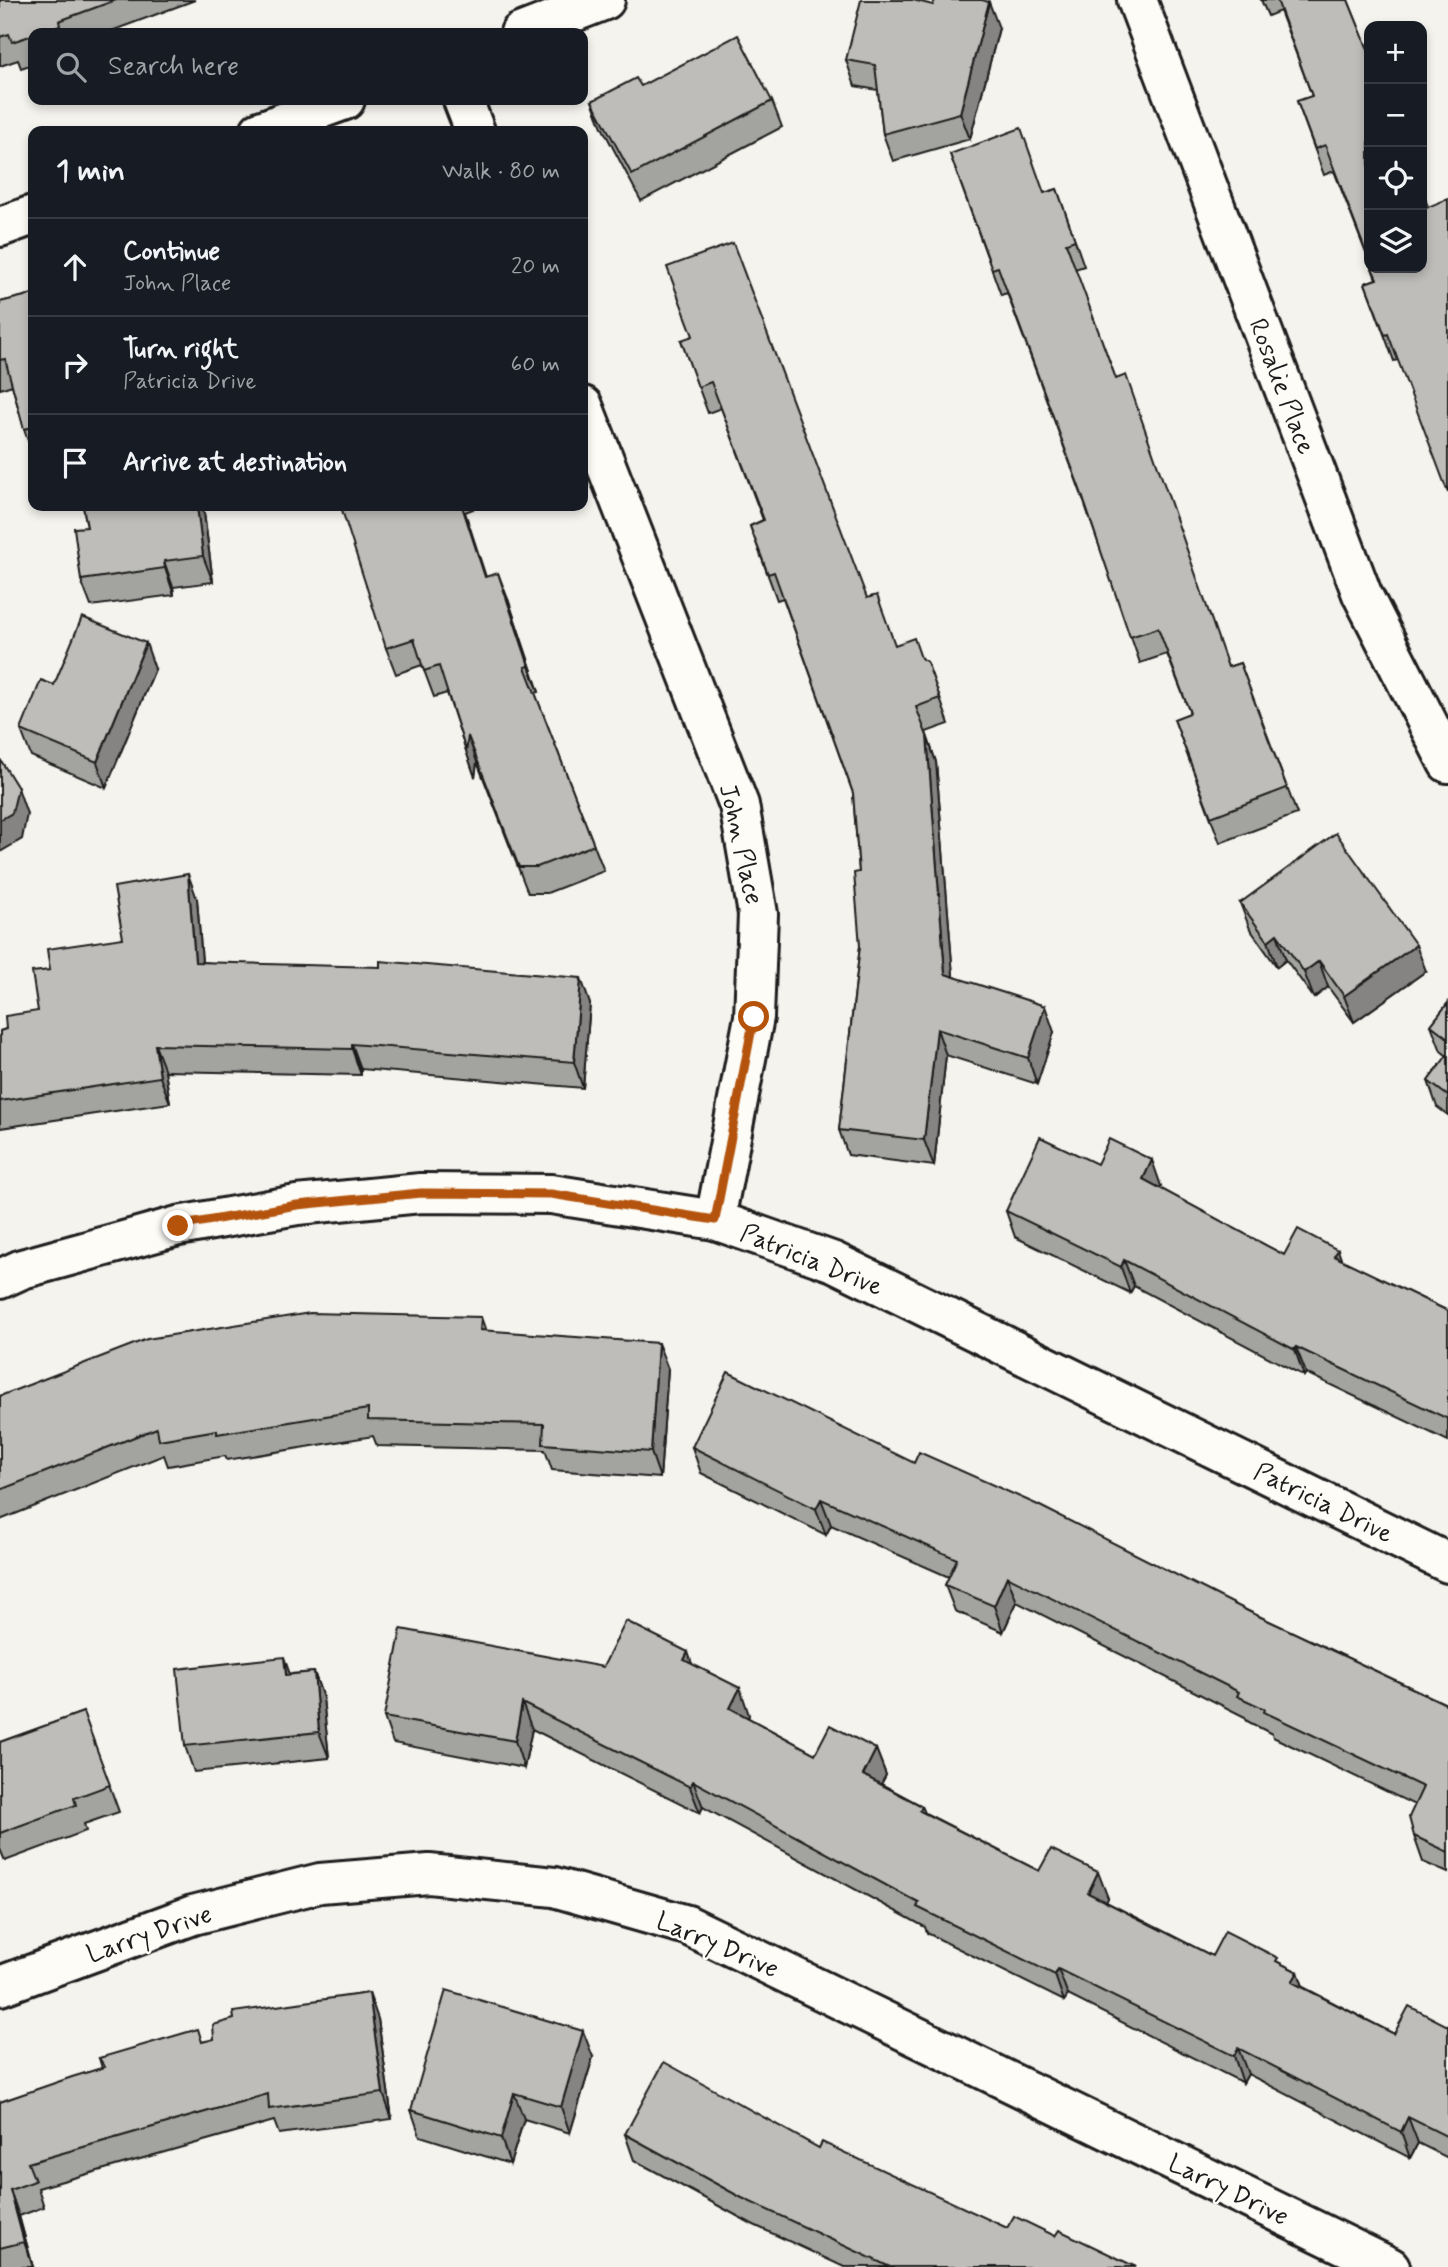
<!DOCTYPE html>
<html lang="en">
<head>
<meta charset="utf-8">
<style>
  :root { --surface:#171b24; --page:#20242c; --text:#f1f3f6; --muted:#9ea1a6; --line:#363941 }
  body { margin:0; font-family:Mynerve,sans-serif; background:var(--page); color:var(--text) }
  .controls { position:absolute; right:21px; top:21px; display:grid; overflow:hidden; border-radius:14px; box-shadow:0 4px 10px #0003 }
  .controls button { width:63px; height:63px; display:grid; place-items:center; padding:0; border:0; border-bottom:2px solid var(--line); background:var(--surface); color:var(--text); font:35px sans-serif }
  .stop { position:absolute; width:21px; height:21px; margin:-16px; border:5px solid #b45309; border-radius:50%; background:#fff }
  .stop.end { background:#b45309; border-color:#fff; box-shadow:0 2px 7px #0008 }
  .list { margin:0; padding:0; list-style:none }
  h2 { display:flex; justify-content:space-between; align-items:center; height:91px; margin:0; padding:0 28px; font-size:30px }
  h2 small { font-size:23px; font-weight:400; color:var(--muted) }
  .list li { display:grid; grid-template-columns:46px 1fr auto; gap:21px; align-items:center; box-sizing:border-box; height:98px; padding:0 28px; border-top:2px solid var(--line) }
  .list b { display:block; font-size:26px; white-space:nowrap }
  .list p { margin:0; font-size:23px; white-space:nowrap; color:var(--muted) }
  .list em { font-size:23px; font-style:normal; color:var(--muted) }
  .icon { flex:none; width:38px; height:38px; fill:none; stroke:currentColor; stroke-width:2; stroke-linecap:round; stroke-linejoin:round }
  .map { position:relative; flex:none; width:1448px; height:2267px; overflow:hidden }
  .search { position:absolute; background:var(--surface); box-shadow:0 4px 10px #0003; left:28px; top:28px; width:560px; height:77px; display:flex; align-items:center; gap:18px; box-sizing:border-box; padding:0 24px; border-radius:14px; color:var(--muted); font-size:26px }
  .panel { position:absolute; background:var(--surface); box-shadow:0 4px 10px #0003; left:28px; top:126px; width:560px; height:385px; border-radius:14px }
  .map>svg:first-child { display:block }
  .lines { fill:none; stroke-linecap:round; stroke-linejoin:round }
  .minor-casing { stroke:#1c1c1c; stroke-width:44 }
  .minor { stroke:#fdfcf7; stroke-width:38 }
  .wall { fill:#a3a3a0; stroke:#1c1c1c; stroke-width:2 }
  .shaded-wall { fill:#858482; stroke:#1c1c1c; stroke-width:2 }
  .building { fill:#bebdba; stroke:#1c1c1c; stroke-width:2 }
  .route { stroke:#b45309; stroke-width:9 }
  .labels { text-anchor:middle; stroke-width:5; stroke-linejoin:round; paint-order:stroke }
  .street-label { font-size:26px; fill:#1c1c1c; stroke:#fdfcf7 }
</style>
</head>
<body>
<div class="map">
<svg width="1448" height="2267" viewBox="0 0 1448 2267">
  <rect width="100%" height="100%" fill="#f4f3ee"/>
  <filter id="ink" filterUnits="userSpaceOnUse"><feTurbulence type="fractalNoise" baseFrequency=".0143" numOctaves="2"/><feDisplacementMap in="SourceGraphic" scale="14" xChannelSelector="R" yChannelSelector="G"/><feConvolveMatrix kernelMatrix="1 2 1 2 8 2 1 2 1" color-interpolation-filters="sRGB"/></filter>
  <g filter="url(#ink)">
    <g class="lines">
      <g class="minor-casing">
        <g id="minor">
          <polyline points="1137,0 1362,594 1448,763"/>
          <polyline points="520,33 605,0"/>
          <polyline points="463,100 475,131"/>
          <polyline points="260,131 345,100"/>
          <polyline points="0,227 33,215"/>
          <polyline points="583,406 739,805 758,914 754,1017 715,1220"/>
          <polyline points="0,1279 22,1269 178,1226 297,1205 421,1193 551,1194 715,1220 834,1262 1448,1563"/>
          <polyline points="0,1986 193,1915 320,1883 429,1874 554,1887 687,1925 1390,2267"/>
        </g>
      </g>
      <use href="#minor" class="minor"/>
    </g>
    <g class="wall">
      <polygon points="0,0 195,0 106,33 33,33 33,64 21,68 18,60 0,66"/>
      <polygon points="1261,0 1348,0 1369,52 1369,261 1334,171 1324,175 1297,101 1312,96 1280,11 1268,16"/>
      <polygon points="999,28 970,139 893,161 883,134 878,90 855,86 846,60"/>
      <polygon points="641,86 772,101 782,127 641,201 602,127 592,101"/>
      <polygon points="950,154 1045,193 1057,189 1084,266 1075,269 1116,379 1228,667 1240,663 1297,814 1220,843 1174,719 1190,713 1167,654 1140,663 1082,496 1007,293 1001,295"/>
      <polygon points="1372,268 1422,268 1398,360 1394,361 1365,283 1376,279"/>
      <polygon points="33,294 33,455 24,429 12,385 0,389 0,302"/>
      <polygon points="681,340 867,598 895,645 921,658 927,662 949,724 926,732 936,762 953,977 1054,1032 1037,1084 946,1055 934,1166 848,1155 839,1130 860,946 859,872 853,793 783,598 777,600 750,526 763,520 721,408 708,413"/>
      <polygon points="83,506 201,506 204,513 213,582 173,587 174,595 91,606 81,580 87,527"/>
      <polygon points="357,506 471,506 473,509 465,512 486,577 508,599 539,692 535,693 604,871 547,893 528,893 477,762 475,777 447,693 434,697 422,665 396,674 386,648"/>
      <polygon points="155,669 106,788 31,756 21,730 54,685"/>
      <polygon points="197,899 202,962 590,1004 583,1088 361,1069 361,1075 165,1071 170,1103 0,1128 0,1031 6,1029 38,1011 50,970 123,938"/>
      <polygon points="1240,903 1426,971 1354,1022 1328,987 1314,998 1286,960 1277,967 1250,929"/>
      <polygon points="1448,1003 1448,1115 1437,1107 1428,1081 1447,1056 1441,1051 1431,1025"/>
      <polygon points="1097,1164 1161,1186 1160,1189 1284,1255 1341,1260 1448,1311 1448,1441 1306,1373 1304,1376 1134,1286 1130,1293 1015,1237 1006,1211"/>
      <polygon points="486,1331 668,1369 660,1478 552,1470 545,1450 377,1446 373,1436 227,1460 225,1456 168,1466 164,1455 0,1520 0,1396"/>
      <polygon points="692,1447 914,1463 1250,1612 1448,1705 1448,1873 1423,1862 1414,1836 1415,1805 1273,1737 1272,1734 1247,1721 1245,1717 1017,1602 1003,1632 955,1611 945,1585 949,1577 831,1525 826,1535 701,1473"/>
      <polygon points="692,1664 749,1715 748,1718 815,1754 876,1749 886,1775 881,1784 922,1806 925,1813 1039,1871 1108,1898 1106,1902 1212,1956 1279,1963 1298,1972 1303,1987 1394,2034 1448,2026 1448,2158 1418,2143 1410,2158 1248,2074 1243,2083 1068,1995 1064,2001 927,1933 925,1927 703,1807 700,1813 532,1729 524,1768 393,1743 384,1717 603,1667"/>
      <polygon points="314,1672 323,1698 329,1758 194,1772 185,1746 290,1674"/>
      <polygon points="83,1712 119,1812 84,1824 86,1831 5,1861 0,1849 0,1742"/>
      <polygon points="378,2019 392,2119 279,2134 274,2121 38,2188 44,2207 19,2216 33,2267 0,2267 0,2102 102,2068 99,2058 202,2042"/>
      <polygon points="593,2057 570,2133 524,2119 510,2164 420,2136 411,2110"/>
      <polygon points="625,2134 819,2148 1007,2228 1055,2236 1136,2267 844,2267 752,2224 634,2160"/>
    </g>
    <g class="shaded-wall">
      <polygon points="989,2 999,28 970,139 960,113"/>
      <polygon points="197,506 201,506 204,513 213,582 203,556"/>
      <polygon points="164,561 173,587 174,595 165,568"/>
      <polygon points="498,573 508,599 539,692 529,666"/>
      <polygon points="146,643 155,669 106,788 97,762"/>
      <polygon points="468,736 477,762 475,777 466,751"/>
      <polygon points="927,736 936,762 955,1000 945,974"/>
      <polygon points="18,788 27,814 22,839 0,852 0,820"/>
      <polygon points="188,874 197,899 204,988 195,962"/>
      <polygon points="1277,934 1286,960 1277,967 1268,941"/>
      <polygon points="1416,945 1426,971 1354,1022 1344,996"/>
      <polygon points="1319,961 1328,987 1314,998 1304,972"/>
      <polygon points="581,978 590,1004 583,1088 574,1062"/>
      <polygon points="1045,1006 1054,1032 1037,1084 1028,1058"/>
      <polygon points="937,1029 946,1055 934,1166 924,1140"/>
      <polygon points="352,1044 361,1069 361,1075 352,1049"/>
      <polygon points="155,1045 165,1071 170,1103 160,1077"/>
      <polygon points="1152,1160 1161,1186 1152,1206 1143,1179"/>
      <polygon points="1338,1250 1347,1276 1334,1256"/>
      <polygon points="1124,1260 1134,1286 1130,1293 1121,1267"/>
      <polygon points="481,1317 490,1343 480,1330"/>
      <polygon points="658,1343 668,1369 660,1478 651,1452"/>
      <polygon points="1296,1347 1306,1373 1304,1376 1295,1350"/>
      <polygon points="821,1499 831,1525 826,1535 816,1509"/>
      <polygon points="1007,1576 1017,1602 1003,1632 994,1606"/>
      <polygon points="688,1652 697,1678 684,1660"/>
      <polygon points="284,1657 293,1683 286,1675"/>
      <polygon points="314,1672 323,1698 329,1758 319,1732"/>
      <polygon points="740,1688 749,1715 739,1734 730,1708"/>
      <polygon points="522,1703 532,1729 524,1768 515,1741"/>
      <polygon points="876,1749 886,1775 872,1801 863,1775"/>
      <polygon points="693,1781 703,1807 700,1813 690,1787"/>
      <polygon points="1098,1872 1108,1898 1097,1919 1088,1893"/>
      <polygon points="1058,1969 1068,1995 1064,2001 1055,1975"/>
      <polygon points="1298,1972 1307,1998 1292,1982"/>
      <polygon points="369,1993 378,2019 392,2119 383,2093"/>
      <polygon points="583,2031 593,2057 570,2133 561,2107"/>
      <polygon points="1238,2048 1248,2074 1243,2083 1234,2056"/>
      <polygon points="514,2093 524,2119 510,2164 501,2138"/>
      <polygon points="1408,2117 1418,2143 1410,2158 1401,2132"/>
      <polygon points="10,2190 19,2216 33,2267 24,2242"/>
    </g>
    <g class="building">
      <polygon points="0,0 116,0 59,21 60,26 39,33 33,33 33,35 12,42 9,34 0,37"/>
      <polygon points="861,0 913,0 933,5 935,0 982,0 989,2 960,113 883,134 875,65 846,60"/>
      <polygon points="1277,0 1348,0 1369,52 1369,260 1325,145 1315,149 1297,101 1312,96"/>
      <polygon points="738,35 772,101 632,175 592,101 636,78 641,86"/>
      <polygon points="1021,128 1044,193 1057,189 1075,240 1066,243 1116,379 1126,375 1228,667 1240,663 1287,788 1211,817 1174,719 1190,713 1158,628 1130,637 1081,492 998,267 992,269 950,154"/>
      <polygon points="1422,189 1428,207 1448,199 1448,493 1388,334 1385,335 1365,283 1377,279 1372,268 1422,268"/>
      <polygon points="733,243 867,598 877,595 895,645 914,638 921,658 927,662 940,698 916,707 927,736 945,974 1045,1006 1028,1058 937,1029 924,1140 839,1130 860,946 854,873 859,872 853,793 774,572 768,574 750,526 764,520 711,382 698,387 681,340 693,336 667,267"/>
      <polygon points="33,294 33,427 24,429 5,359 0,360 0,302"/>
      <polygon points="83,506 197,506 203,556 164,561 165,568 81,580 74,528 87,527"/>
      <polygon points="357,506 462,506 485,577 498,573 529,666 525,667 594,845 537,867 519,867 468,736 466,751 439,666 424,671 414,639 386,648 342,510"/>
      <polygon points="82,617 146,643 97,762 21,730 41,680 54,685"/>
      <polygon points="0,759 18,788 12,813 0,820"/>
      <polygon points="1336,833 1416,945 1344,996 1319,961 1304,972 1277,934 1268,941 1240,903"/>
      <polygon points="188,874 195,962 380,967 380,961 581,978 574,1062 352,1044 352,1049 155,1045 160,1077 0,1101 0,1031 6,1029 5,1016 38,1011 32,972 50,970 47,949 123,938 114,887"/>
      <polygon points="1448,1003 1448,1038 1431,1025"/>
      <polygon points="1448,1054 1448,1096 1428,1081"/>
      <polygon points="1040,1137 1097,1164 1109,1139 1152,1160 1143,1179 1284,1255 1298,1229 1338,1250 1334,1256 1448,1311 1448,1419 1296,1347 1295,1350 1124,1260 1121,1267 1006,1211"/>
      <polygon points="310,1313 481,1317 480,1330 658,1343 651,1452 543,1444 544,1424 368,1420 368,1409 217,1434 217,1430 159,1440 157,1428 0,1490 0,1396 147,1339"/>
      <polygon points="728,1372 914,1463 919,1452 1038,1505 1250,1612 1448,1705 1448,1852 1414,1836 1409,1817 1423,1787 1264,1712 1265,1709 1237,1696 1239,1692 1007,1576 994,1606 945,1585 957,1559 821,1499 816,1509 692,1447"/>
      <polygon points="626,1621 688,1652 684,1660 740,1688 730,1708 815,1754 830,1725 876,1749 863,1775 922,1806 920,1811 1039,1871 1051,1849 1098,1872 1088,1893 1212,1956 1225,1931 1278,1958 1276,1961 1298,1972 1292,1982 1394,2034 1409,2006 1448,2026 1448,2137 1408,2117 1401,2132 1238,2048 1234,2056 1058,1969 1055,1975 917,1907 919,1903 693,1781 690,1787 522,1703 515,1741 384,1717 401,1629 603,1667"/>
      <polygon points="284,1657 286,1675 314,1672 319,1732 185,1746 177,1669"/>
      <polygon points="83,1712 110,1785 74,1798 76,1805 0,1833 0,1742"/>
      <polygon points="446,1990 583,2031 561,2107 514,2093 501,2138 411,2110"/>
      <polygon points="369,1993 383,2093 269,2109 268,2094 28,2163 35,2181 10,2190 24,2242 0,2248 0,2102 72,2077 105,2067 99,2058 198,2029 202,2042 214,2039 213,2025 234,2019 233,2012"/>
      <polygon points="664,2062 819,2148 822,2142 1007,2228 1014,2216 1055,2236 1059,2230 1136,2267 890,2267 742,2198 625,2134"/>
    </g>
  </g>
  <g class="lines" filter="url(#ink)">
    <polyline class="route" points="178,1226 297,1205 421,1193 551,1194 715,1220 754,1017"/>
  </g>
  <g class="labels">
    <g class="street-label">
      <text transform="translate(1283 386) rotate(69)" y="9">Rosalie Place</text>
      <text transform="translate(742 844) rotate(77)" y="9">John Place</text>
      <text transform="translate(812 1259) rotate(22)" y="9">Patricia Drive</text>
      <text transform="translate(1324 1502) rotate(26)" y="9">Patricia Drive</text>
      <text transform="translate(149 1933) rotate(-19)" y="9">Larry Drive</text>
      <text transform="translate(718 1944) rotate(23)" y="9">Larry Drive</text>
      <text transform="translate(1229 2189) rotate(26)" y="9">Larry Drive</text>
    </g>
  </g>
</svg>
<div class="controls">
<button>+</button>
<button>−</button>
<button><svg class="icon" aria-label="locate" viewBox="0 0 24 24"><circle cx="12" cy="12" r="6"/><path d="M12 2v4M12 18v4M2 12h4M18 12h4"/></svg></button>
<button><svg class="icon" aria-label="layers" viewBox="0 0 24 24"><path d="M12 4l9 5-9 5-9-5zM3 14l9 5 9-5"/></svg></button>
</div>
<div class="stop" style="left:754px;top:1017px"></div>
<div class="stop end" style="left:178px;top:1226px"></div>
<div class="search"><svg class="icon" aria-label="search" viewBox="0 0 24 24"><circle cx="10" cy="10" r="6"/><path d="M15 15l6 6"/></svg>Search here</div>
<section class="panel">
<h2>1 min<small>Walk · 80 m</small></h2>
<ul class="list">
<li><svg class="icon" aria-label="ahead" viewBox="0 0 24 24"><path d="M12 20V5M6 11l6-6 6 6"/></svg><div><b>Continue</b><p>John Place</p></div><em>20 m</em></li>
<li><svg class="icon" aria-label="right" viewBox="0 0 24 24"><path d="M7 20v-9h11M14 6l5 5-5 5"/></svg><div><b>Turn right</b><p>Patricia Drive</p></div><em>60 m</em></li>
<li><svg class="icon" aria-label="arrive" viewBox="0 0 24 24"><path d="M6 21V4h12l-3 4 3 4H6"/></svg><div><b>Arrive at destination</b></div></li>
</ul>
</section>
</div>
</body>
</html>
